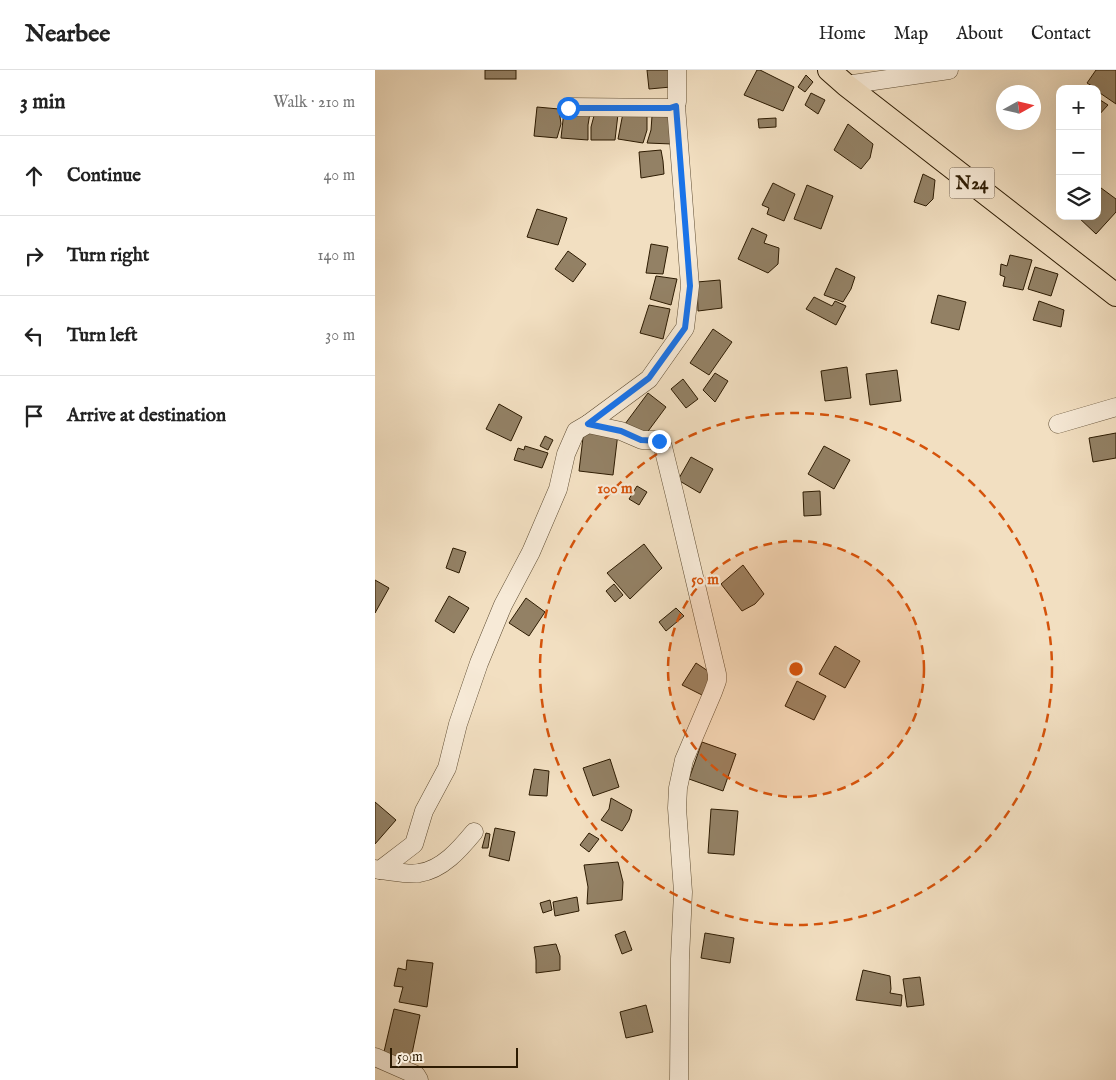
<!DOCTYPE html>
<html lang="en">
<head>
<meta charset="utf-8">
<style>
  :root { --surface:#fff; --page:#f2f2f2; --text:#222; --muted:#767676; --line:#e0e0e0 }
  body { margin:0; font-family:"IM FELL English",serif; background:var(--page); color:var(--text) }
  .controls { position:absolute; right:15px; top:15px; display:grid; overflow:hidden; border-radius:10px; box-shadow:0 5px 20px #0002 }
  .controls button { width:45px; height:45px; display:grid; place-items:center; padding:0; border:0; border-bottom:1px solid var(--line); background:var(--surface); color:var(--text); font:25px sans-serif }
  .compass { position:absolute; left:621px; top:15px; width:45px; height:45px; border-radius:50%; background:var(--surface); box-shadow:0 5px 20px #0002; rotate:82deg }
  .scale { position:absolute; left:15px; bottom:12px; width:128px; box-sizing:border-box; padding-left:5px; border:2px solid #2d1b02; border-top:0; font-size:14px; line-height:18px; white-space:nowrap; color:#2d1b02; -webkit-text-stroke:4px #f7ead7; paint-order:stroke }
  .stop { position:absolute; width:15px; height:15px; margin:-11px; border:4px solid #1a73e8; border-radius:50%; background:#fff }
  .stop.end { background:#1a73e8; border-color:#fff; box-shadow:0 1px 5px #0008 }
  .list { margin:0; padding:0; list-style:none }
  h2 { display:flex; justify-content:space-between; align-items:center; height:65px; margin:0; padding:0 20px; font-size:21px }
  h2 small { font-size:16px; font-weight:400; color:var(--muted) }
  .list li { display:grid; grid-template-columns:32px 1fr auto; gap:15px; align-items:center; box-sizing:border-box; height:80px; padding:0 20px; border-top:1px solid var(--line) }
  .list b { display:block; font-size:19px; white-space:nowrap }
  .list em { font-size:16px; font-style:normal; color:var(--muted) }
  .icon { flex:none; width:28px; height:28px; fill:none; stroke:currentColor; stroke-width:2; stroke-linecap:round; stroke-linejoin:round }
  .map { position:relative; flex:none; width:741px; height:1010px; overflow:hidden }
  header { display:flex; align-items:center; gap:30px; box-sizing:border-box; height:70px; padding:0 25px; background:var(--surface); border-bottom:1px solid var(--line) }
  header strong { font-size:24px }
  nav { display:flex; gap:28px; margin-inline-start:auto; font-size:18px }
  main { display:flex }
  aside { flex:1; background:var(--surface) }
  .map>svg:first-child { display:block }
  .building { fill:#938165; stroke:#2d1b02 }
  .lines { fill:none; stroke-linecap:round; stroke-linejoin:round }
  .minor-casing { stroke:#5e4c32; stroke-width:19 }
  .major-casing { stroke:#2d1b02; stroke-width:24 }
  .minor { stroke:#f7ead7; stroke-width:18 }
  .major { stroke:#f2dfc1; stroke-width:22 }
  .route { stroke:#1a73e8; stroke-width:6 }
  .ring { fill:none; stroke:#d5530b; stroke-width:2.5; stroke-dasharray:9 6 }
  .labels { text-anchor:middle; stroke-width:4.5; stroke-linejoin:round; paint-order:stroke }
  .shield { fill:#f7ead7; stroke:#6a5942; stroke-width:1 }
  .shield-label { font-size:18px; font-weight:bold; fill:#2d1b02 }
  .centre { fill:#d5530b; stroke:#f7ead7; stroke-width:2.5 }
  .ring-label { font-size:15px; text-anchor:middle; font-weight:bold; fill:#d5530b; stroke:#f7ead7; stroke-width:4.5; stroke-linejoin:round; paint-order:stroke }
</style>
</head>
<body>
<header>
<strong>Nearbee</strong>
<nav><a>Home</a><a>Map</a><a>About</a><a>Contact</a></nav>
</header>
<main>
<aside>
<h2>3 min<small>Walk · 210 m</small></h2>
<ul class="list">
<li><svg class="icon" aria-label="ahead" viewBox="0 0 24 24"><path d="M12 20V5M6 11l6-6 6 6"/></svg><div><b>Continue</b></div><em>40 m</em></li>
<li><svg class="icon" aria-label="right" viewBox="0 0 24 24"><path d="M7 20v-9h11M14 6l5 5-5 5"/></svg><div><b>Turn right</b></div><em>140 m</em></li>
<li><svg class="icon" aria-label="left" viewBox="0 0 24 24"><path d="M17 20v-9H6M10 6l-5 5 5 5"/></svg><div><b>Turn left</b></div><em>30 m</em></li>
<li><svg class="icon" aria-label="arrive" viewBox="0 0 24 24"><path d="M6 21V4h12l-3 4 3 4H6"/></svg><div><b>Arrive at destination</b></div></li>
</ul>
</aside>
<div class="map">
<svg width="741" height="1010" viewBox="0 0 741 1010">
  <rect width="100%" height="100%" fill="#f2dfc1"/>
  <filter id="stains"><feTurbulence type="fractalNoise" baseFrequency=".004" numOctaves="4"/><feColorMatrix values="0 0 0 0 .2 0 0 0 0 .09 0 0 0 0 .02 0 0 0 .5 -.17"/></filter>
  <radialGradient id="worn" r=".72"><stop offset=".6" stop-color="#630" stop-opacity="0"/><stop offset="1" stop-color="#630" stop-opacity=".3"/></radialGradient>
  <g class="building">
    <rect x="110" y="0" width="31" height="9"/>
    <polygon points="272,0 295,0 296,17 274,19"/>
    <polygon points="382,0 385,0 419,17 408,41 369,25"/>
    <polygon points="721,0 741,0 741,34 722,21 722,19 712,13"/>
    <polygon points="431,5 438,12 430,22 423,17"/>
    <polygon points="436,23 450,30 443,44 430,35"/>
    <polygon points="722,28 733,35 722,47"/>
    <polygon points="162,37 184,39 186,54 182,68 159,66"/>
    <polygon points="189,41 215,43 213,55 213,70 186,68"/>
    <polygon points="220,42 243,44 240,70 216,70 216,57"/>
    <polygon points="248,43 272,46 272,60 268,73 243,69"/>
    <polygon points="277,46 300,47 297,74 272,73 276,60"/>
    <polygon points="401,48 401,57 384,58 383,49"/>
    <polygon points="473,54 498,74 495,88 486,99 459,80"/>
    <polygon points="286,80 288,91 289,104 266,108 264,82"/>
    <polygon points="548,104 560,110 558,129 551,136 539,132"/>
    <polygon points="398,113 420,124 409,151 392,144 394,138 387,135"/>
    <polygon points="432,115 458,126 446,159 419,149"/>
    <polygon points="722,115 741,129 741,142 721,164 702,146 722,146"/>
    <polygon points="162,139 192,148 183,175 152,167"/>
    <polygon points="377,158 392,165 389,173 404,178 403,194 393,203 363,189"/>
    <polygon points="276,174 293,177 288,204 271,203"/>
    <polygon points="193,181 211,194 198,212 180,199"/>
    <polygon points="635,185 657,190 648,220 628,216 630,207 625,205 626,194 632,196"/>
    <polygon points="660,197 683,204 676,226 653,219"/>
    <polygon points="461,198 480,207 476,219 468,232 449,225"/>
    <polygon points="281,206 302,209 296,235 275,229"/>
    <polygon points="345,210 347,238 323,241 322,212"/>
    <polygon points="563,225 591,232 584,260 556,253"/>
    <polygon points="439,227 457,236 460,231 471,236 461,255 431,239"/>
    <polygon points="664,231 689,240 686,257 658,250"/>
    <polygon points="274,235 295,239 288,269 265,263"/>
    <polygon points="338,259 357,272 334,305 315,293"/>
    <polygon points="472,297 476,328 450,331 446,301"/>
    <polygon points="522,300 526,331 495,335 491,304"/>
    <polygon points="340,303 353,311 340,332 328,320"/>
    <polygon points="308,309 323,329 311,338 296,319"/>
    <polygon points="273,323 291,337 268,368 250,354"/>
    <polygon points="124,334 147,347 136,371 111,359"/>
    <polygon points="209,359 243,363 238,405 204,401"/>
    <polygon points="741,363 741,388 718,392 714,368"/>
    <polygon points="170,366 178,370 173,380 165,376"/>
    <polygon points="150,376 173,383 167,398 139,390 143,378 149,380"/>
    <polygon points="449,376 475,390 459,419 433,404"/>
    <polygon points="316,387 338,399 325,423 303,410"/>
    <polygon points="262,416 272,422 264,435 254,429"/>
    <polygon points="445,421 446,445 429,446 428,422"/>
    <polygon points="269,474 287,498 255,529 232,503"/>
    <polygon points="78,478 91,482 84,503 71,498"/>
    <polygon points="368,495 389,524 380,534 367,541 346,514"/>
    <polygon points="0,510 14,518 0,543"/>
    <polygon points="239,514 248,525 240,532 231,521"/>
    <polygon points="74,526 94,538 79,563 60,551"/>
    <polygon points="151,528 170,542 154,566 134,553"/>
    <polygon points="301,538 309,546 291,561 284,552"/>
    <polygon points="460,576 485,591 470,618 444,604"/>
    <polygon points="321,593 339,605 327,625 307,615"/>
    <polygon points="422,611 451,626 439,650 410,636"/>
    <polygon points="327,672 361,684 348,721 314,709"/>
    <polygon points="235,689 244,717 218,726 208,698"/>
    <polygon points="159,699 174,701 172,726 154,725"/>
    <polygon points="236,728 257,740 254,750 247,761 226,750 234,739"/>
    <polygon points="0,732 21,750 0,774"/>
    <polygon points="336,739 363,741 359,785 333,783"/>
    <polygon points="120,758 140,762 134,791 114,786"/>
    <polygon points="111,763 115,764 113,778 107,778"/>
    <polygon points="214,763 224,769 214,782 205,775"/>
    <polygon points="243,792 248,812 247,830 212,834 213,817 209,795"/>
    <polygon points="202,827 204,841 180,846 178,832"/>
    <polygon points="175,830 177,840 168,843 165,833"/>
    <polygon points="250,861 257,880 247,884 240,865"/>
    <polygon points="330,863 359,868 355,893 326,888"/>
    <polygon points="181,874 185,886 185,900 161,903 161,890 159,877"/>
    <polygon points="32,890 58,893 52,937 24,932 28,917 19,916 23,898 31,900"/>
    <polygon points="488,900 515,906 516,919 515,923 527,925 526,936 481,930"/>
    <polygon points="545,907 549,935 532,937 528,909"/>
    <polygon points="271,935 278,962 251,968 245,942"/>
    <polygon points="19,939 45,945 34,998 8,986"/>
  </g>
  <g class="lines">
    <g class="minor-casing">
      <g id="minor">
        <polyline points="471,15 574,0"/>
        <polyline points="193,37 298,38 302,32 302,0"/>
        <polyline points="213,354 274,309 310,258 315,216 301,36"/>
        <polyline points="683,354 741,337"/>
        <polyline points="0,799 5,800 39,774 49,741 72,698 83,654 104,593 128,535 156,482 183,419 191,384 201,361 213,354 246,361 267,370 283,370 288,377 300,426 342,604 342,611 338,622 309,690 303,718 302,738 308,822 305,889 304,1010"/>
        <path d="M5,800C17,801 32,805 44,803C67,800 85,779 99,762"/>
        <polyline points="0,987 41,1005 44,1010"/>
      </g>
    </g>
    <g class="major-casing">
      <polyline id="major" points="454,0 471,15 741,225"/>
    </g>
    <use href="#minor" class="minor"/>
    <use href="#major" class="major"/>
  </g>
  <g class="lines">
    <polyline class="route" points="193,38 295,38 301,36 315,216 310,258 274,308 213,354 246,361 266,370 284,371"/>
  </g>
  <circle cx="421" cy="599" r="128" fill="#d5530b" fill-opacity=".12"/>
  <g class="ring">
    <circle cx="421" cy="599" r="128"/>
    <circle cx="421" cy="599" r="256"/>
  </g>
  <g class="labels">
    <rect class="shield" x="574.5" y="97.5" width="45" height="31" rx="4"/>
    <g class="shield-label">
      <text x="597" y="119">N24</text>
    </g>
  </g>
  <circle cx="421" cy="599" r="8" class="centre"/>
  <g class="ring-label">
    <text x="240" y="423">100 m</text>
    <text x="330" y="514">50 m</text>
  </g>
  <rect width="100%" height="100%" filter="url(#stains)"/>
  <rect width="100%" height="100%" fill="url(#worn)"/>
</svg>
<div class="controls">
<button>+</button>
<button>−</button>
<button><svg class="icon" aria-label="layers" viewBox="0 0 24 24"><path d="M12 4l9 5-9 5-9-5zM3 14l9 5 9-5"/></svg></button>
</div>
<svg class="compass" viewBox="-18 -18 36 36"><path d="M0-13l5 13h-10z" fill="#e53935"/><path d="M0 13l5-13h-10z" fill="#767676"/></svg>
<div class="scale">50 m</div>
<div class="stop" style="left:193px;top:38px"></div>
<div class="stop end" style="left:284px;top:371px"></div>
</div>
</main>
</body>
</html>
